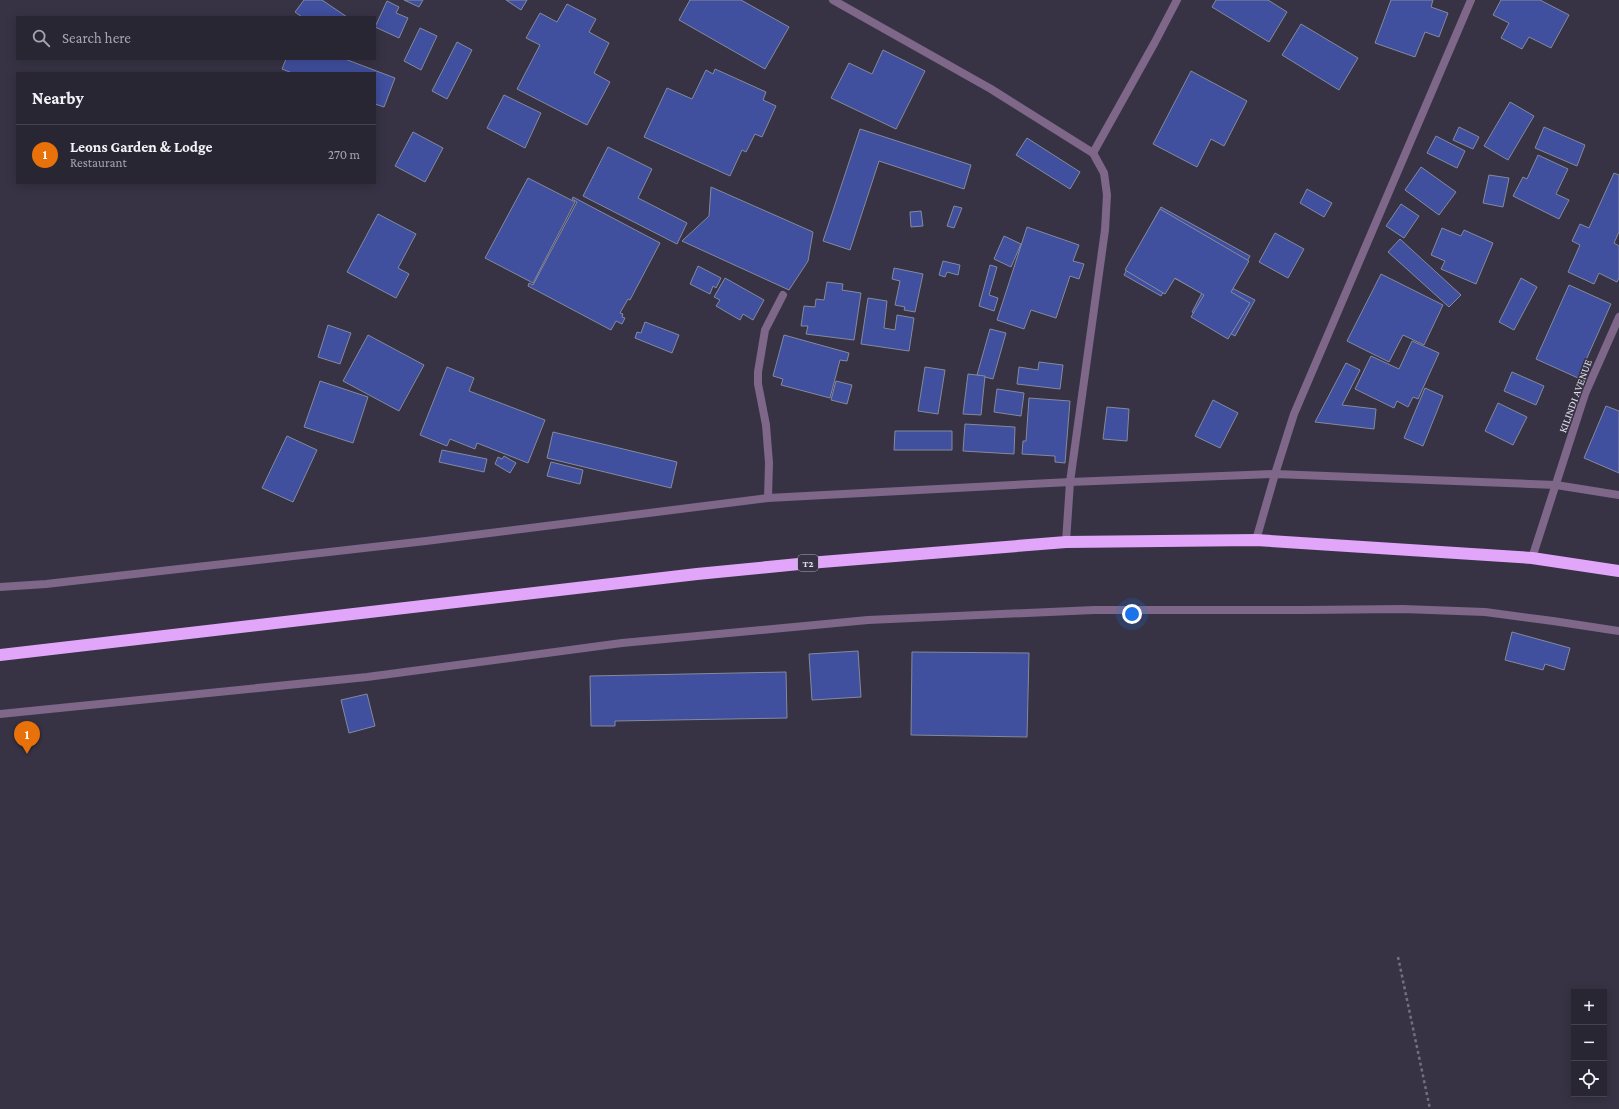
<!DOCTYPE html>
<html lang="en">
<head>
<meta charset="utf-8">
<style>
  :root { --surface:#292634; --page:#312e3c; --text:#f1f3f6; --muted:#a5a5ac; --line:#45434f; --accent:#58cec1 }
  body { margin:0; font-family:"Crimson Pro",serif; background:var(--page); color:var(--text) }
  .controls { position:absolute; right:12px; bottom:12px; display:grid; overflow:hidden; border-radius:0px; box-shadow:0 2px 10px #0003 }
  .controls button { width:36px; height:36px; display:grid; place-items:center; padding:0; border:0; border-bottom:1px solid var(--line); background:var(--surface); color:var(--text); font:20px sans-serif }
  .you { position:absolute; left:1132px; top:614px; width:14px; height:14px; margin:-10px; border:3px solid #fff; border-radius:50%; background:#1a73e8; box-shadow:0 0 0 6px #1a73e833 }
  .badge { display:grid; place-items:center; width:26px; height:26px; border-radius:50%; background:var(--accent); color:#fff; font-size:13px; font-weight:700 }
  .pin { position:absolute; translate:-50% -33px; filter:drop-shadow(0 1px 2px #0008) }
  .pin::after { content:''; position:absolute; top:21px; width:14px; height:12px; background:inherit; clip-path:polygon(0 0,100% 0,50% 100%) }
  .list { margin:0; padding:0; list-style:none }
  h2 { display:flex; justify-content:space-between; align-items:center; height:52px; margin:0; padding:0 16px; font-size:17px }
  h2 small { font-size:13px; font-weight:400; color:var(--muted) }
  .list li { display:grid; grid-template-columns:26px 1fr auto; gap:12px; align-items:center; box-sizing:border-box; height:60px; padding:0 16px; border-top:1px solid var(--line) }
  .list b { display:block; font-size:15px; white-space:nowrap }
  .list p { margin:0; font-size:13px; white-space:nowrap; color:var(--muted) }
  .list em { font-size:13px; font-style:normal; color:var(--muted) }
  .icon { flex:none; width:22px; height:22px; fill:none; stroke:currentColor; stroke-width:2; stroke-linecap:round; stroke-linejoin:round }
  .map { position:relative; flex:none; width:1619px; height:1109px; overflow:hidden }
  .search { position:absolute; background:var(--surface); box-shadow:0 2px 10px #0003; left:16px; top:16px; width:360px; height:44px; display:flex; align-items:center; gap:10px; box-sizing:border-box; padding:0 14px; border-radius:0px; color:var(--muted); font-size:15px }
  .panel { position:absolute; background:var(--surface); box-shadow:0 2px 10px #0003; left:16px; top:72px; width:360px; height:112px; border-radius:0px }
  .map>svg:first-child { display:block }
  .building { fill:#404f9e; stroke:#848a9d }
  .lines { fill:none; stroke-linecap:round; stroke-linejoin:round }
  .path { stroke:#726f7e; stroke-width:2.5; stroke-dasharray:3 3; stroke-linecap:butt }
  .street { stroke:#7e6788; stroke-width:8 }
  .highway { stroke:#e1a6f9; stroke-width:12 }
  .labels { text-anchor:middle; stroke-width:3.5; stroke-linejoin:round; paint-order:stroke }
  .shield { fill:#373345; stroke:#aeabb8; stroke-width:1 }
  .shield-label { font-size:10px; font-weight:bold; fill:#e1dfea }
  .street-label { font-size:11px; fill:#e1dfea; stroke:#373345 }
</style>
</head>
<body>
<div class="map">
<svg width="1619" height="1109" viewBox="0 0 1619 1109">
  <rect width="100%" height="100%" fill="#373345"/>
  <g class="building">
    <polygon points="304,0 322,0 347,17 302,17 295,12"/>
    <polygon points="404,0 423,0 419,7"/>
    <polygon points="506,0 527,0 521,10"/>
    <polygon points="690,0 741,0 789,27 765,69 679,20"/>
    <polygon points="1216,0 1268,0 1287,12 1269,42 1212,7"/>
    <polygon points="1391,0 1433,0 1431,7 1448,13 1439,37 1425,32 1415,57 1375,43"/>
    <polygon points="1501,0 1540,0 1569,15 1551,48 1529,37 1522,49 1501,38 1509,23 1493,15"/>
    <polygon points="387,1 399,7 396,13 408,18 399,38 375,27"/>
    <polygon points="567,4 596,19 589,32 609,43 594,73 610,82 587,125 517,89 540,45 526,38 540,13 557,22"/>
    <polygon points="1301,24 1358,58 1339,90 1282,55"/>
    <polygon points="420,28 437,36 421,70 404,61"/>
    <polygon points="457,42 472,50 447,99 432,91"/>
    <polygon points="883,50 925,71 896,129 831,98 849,63 872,74"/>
    <polygon points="286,59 345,59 395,78 384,107 375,104 375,73 292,73 282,69"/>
    <polygon points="715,69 766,92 763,100 776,106 762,137 755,134 746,152 742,150 730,176 644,137 667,88 692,99 706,70 713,74"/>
    <polygon points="1191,71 1247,101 1224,146 1211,139 1197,167 1153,144"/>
    <polygon points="504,95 541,113 525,148 487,128"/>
    <polygon points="1510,102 1534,116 1508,160 1484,146"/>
    <polygon points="1459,127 1479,137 1473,149 1453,140"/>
    <polygon points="1544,127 1585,145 1577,166 1535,148"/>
    <polygon points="860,129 971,165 964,189 879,161 850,250 823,241"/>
    <polygon points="413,132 443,148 425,182 395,166"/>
    <polygon points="1436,136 1465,151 1457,168 1427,153"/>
    <polygon points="1027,138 1080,172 1070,189 1016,155"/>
    <polygon points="608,147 652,169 638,198 687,223 677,244 583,196"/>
    <polygon points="1538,155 1568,169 1556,194 1569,200 1559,219 1513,196 1523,177 1527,179"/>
    <polygon points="1421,167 1456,192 1439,215 1405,190"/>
    <polygon points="1614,173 1619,175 1619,232 1614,243 1619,246 1619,278 1617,282 1599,273 1594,284 1568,272 1580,245 1572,241 1580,224 1589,228"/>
    <polygon points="1489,175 1509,178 1503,207 1483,203"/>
    <polygon points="528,178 575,202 533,283 485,258"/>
    <polygon points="711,187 813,232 808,261 789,290 682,241 709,216"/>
    <polygon points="1307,189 1332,203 1324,217 1300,203"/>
    <polygon points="573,197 660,243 630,300 628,299 620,313 623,314 622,317 625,318 622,324 616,321 611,330 528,286 529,283 533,285 577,202 572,199"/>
    <polygon points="1401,204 1419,216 1404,238 1386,226"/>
    <polygon points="954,206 962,208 954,228 947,226"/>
    <polygon points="1161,207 1250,256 1232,288 1255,300 1235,336 1192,312 1202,293 1172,277 1161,296 1124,275"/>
    <polygon points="1160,209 1249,261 1231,292 1250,303 1228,339 1191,317 1204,295 1175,278 1165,294 1125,270"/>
    <polygon points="921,211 923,226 911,227 910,212"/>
    <polygon points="378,214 416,234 398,268 409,274 396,298 347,272"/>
    <polygon points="1027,227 1079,245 1073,261 1084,264 1079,279 1070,276 1056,318 1031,310 1024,329 997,320"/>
    <polygon points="1442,228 1461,236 1464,230 1493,243 1476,284 1441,269 1445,261 1431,255"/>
    <polygon points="1275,233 1304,249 1288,278 1259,262"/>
    <polygon points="1004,236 1021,244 1011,267 994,259"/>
    <polygon points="1400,239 1461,295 1449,307 1388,252"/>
    <polygon points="943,261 960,265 958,275 947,272 945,277 939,275"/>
    <polygon points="990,265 997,267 989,295 998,298 994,311 979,306"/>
    <polygon points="698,266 721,278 716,288 713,286 710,294 690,284"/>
    <polygon points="894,268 923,274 915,312 904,310 905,307 895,305 900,281 892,279"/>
    <polygon points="1381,274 1443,305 1424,345 1403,335 1389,362 1347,341"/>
    <polygon points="725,278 764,300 753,320 743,314 740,320 716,306 720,300 714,297"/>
    <polygon points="1521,278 1537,287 1514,330 1499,322"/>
    <polygon points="827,282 843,284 842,290 861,293 854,340 806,334 808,326 801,326 804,306 815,307 816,299 824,300"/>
    <polygon points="1569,285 1611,304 1578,378 1536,359"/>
    <polygon points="868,298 887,301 884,328 895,330 897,315 914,318 909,351 861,344"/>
    <polygon points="645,322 679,335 672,353 635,338 637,332 641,333"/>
    <polygon points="328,325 351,333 340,364 318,357"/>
    <polygon points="990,329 1006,333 993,379 977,375"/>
    <polygon points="368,335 424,365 399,411 343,381"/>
    <polygon points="784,335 849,353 847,361 840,360 830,398 781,385 783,379 773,376"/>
    <polygon points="1412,341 1439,353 1418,399 1413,397 1408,407 1397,401 1394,408 1355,389 1371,356 1399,369"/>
    <polygon points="1039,362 1063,365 1060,389 1017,384 1019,367 1038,370"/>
    <polygon points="1346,363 1360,370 1342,405 1376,409 1374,429 1315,422"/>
    <polygon points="447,367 474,378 469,391 545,420 528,463 477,443 475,449 450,439 447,446 420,435"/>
    <polygon points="925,367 945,370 938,414 918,411"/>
    <polygon points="1512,372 1544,386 1536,405 1504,391"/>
    <polygon points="968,374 985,376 981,415 963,414"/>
    <polygon points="320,381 368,397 353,443 304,427"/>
    <polygon points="836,381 852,385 847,404 831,400"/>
    <polygon points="1425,388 1443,396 1423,446 1404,438"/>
    <polygon points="997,389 1024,393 1021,416 994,412"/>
    <polygon points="1029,398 1070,401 1065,463 1055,462 1055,456 1022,454 1023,441 1026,441"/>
    <polygon points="1213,400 1238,413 1220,448 1195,436"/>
    <polygon points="1498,403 1527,417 1513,445 1485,431"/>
    <polygon points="1606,406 1619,411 1619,473 1584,458"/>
    <polygon points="1107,407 1129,409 1127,441 1103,439"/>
    <polygon points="965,424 1015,427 1014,454 963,451"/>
    <polygon points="895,431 952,431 952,450 894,450"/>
    <polygon points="553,432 677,462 671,488 547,458"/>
    <polygon points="287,436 317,450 293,502 262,488"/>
    <polygon points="442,450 487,459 484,472 439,462"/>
    <polygon points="504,456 516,463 510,473 495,464 498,457 502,459"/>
    <polygon points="551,462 583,470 580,484 547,476"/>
    <polygon points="1512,632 1570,648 1564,670 1545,664 1543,670 1505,660"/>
    <polygon points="858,651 861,697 812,700 809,654"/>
    <polygon points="912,652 1029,653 1027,737 911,735"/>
    <polygon points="786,672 787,718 615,721 615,726 591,726 590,676"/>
    <polygon points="367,694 375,726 349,733 341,700"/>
  </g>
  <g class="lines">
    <polyline class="path" points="1398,957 1430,1109"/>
    <g class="street">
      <polyline points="833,0 991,89 1093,153 1104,173 1107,195 1105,230 1070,482 1066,542"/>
      <polyline points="1093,153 1155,42 1177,0"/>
      <polyline points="768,498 769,463 766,425 758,384 758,372 765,330 783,295"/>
      <polyline points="1256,540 1275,474 1294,414 1471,0"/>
      <polyline points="1532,558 1585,394 1619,317"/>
      <polyline points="0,587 46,584 426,541 768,498 1070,482 1275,474 1556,485 1619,495"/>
      <polyline points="0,714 367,677 622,643 868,620 1094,610 1306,610 1403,609 1485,612 1553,621 1619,631"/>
    </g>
    <polyline class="highway" points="0,655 697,574 809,563 1066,542 1256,540 1532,558 1619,571"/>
  </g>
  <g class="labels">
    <rect class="shield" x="798" y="555" width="20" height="16" rx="3"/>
    <g class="shield-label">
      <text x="808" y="567">T2</text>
    </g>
    <g class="street-label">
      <text transform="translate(1575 396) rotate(-70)" y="4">KILINDI AVENUE</text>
    </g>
  </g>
</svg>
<div class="controls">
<button>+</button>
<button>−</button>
<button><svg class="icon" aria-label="locate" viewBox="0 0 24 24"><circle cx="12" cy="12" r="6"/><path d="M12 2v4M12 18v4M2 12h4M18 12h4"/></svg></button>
</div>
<div class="you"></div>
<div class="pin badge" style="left:27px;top:754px;background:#e8710a">1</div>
<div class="search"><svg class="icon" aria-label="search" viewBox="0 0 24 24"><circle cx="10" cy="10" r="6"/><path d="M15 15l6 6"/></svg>Search here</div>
<section class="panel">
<h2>Nearby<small></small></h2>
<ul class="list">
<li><span class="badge" style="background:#e8710a">1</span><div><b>Leons Garden &amp; Lodge</b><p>Restaurant</p></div><em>270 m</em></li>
</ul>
</section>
</div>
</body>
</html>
